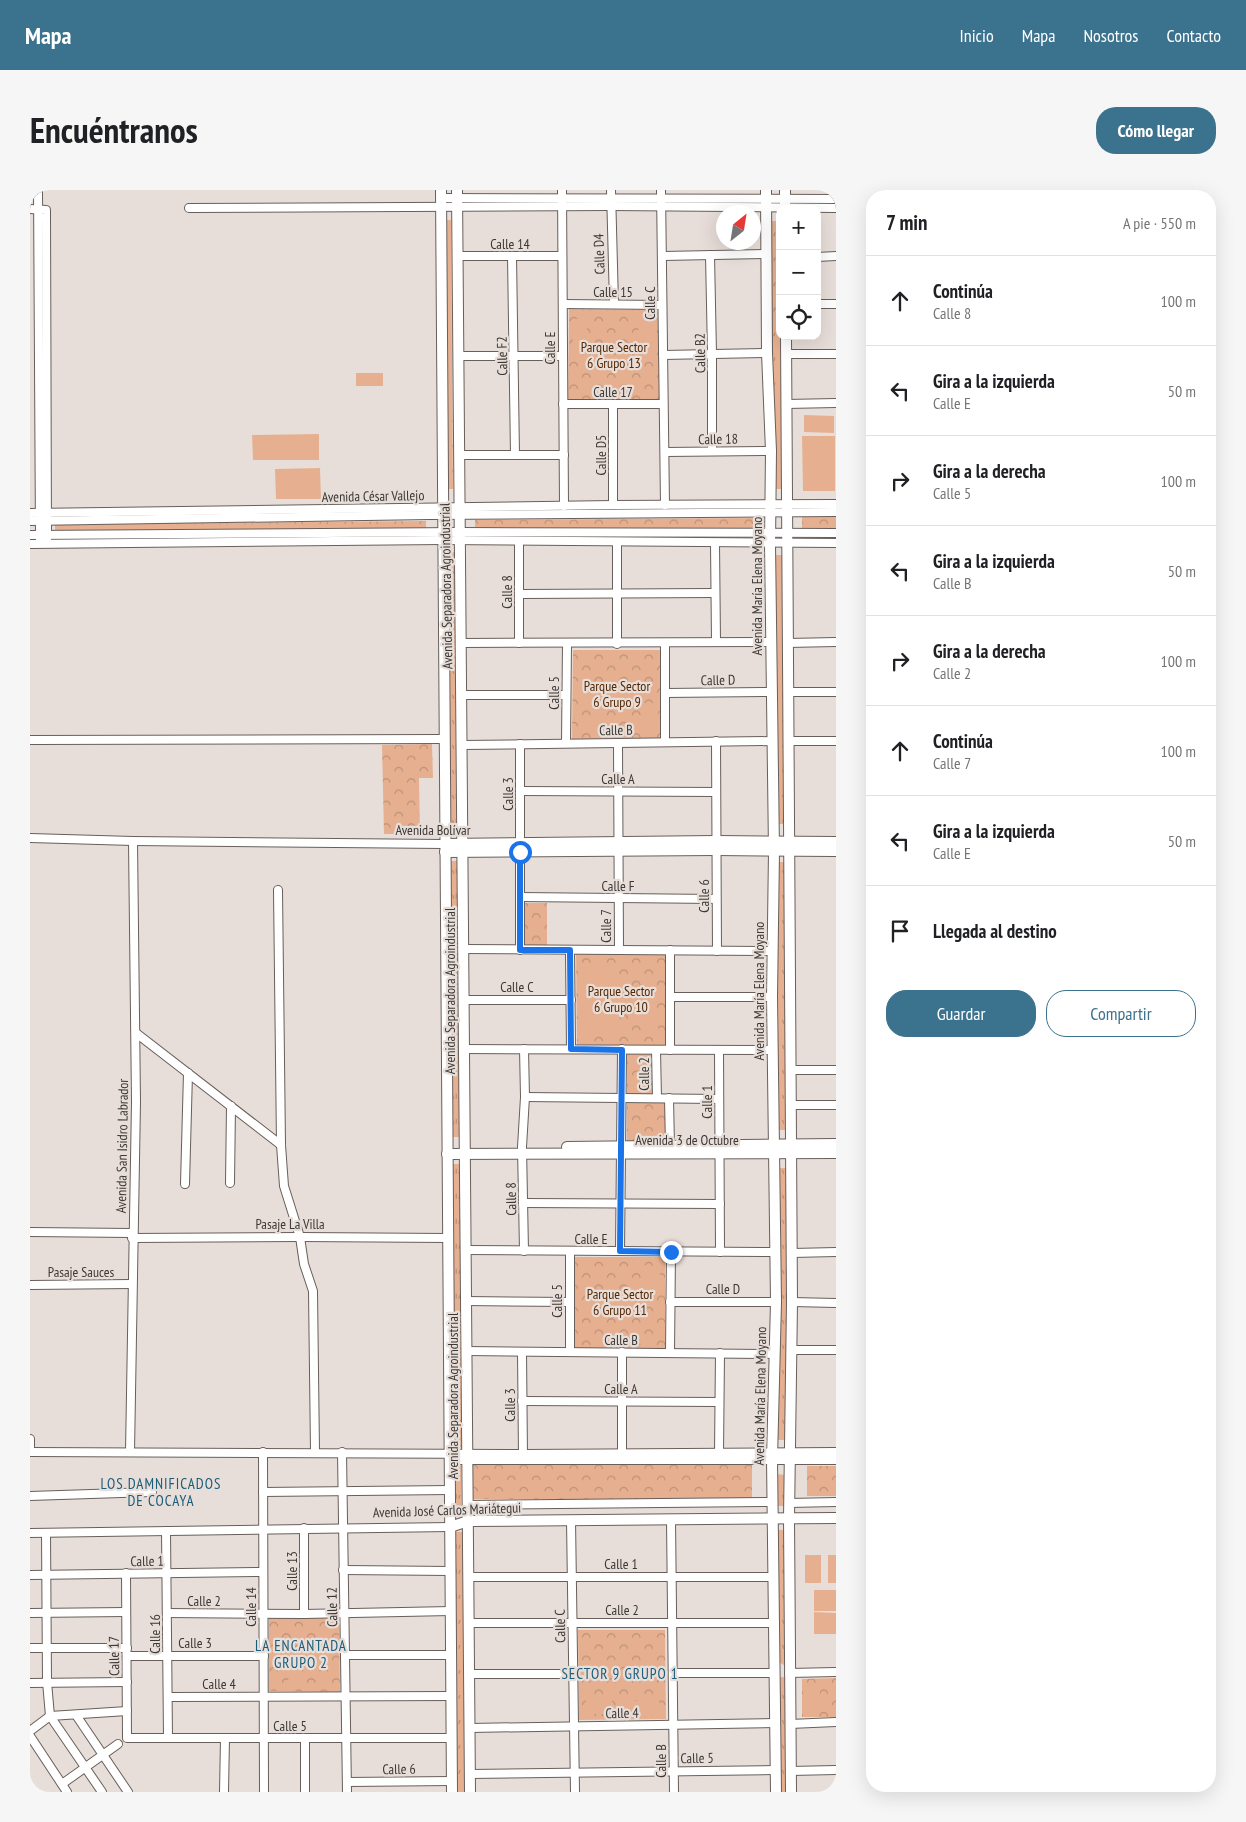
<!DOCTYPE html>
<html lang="es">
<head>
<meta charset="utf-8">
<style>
  :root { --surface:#fff; --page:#f6f6f6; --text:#202124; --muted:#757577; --line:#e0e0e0; --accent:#3b728d }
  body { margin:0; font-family:"PT Sans Narrow",sans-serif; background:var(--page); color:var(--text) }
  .controls { position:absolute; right:15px; top:15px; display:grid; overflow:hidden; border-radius:10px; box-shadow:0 5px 20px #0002 }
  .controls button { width:45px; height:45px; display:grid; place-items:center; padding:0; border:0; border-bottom:1px solid var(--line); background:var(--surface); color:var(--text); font:25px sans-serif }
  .compass { position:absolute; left:686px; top:15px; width:45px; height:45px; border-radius:50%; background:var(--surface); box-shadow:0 5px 20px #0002; rotate:30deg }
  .stop { position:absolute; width:15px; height:15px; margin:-11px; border:4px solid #1a73e8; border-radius:50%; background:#fff }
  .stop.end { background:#1a73e8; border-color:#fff; box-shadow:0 1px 5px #0008 }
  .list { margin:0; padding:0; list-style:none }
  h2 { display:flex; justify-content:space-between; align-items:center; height:65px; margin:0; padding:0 20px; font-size:21px }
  h2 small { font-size:16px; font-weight:400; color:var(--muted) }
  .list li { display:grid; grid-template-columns:32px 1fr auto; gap:15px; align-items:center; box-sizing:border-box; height:90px; padding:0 20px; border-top:1px solid var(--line) }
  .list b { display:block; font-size:19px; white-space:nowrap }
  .list p { margin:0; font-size:16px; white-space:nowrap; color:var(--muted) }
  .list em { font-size:16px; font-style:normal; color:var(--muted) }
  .actions { display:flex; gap:10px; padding:15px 20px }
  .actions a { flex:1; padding:11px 0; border:1px solid var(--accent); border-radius:20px; text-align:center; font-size:18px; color:var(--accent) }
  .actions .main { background:var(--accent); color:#fff }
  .icon { flex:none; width:28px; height:28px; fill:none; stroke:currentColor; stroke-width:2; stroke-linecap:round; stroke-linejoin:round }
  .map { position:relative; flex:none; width:806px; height:1602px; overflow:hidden; border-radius:20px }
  header { display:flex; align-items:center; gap:30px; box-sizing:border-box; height:70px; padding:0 25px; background:var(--accent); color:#fff }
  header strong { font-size:24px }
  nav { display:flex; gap:28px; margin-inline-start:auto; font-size:18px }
  .intro { display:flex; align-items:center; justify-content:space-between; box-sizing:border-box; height:120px; padding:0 30px }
  h1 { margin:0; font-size:35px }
  .button { padding:12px 22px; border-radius:20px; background:var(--accent); color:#fff; font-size:18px; font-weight:700 }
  main { display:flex; gap:30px; padding:0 30px }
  aside { flex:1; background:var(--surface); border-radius:20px; box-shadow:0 5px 20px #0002 }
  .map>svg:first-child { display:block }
  .grass { fill:url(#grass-tufts) }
  .park { fill:url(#park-crowns) }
  .pitch { fill:#e6b090 }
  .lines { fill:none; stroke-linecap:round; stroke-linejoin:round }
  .minor-casing { stroke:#685f5b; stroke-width:10 }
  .tertiary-casing { stroke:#685f5b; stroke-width:12 }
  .minor { stroke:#fff; stroke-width:8 }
  .tertiary { stroke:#fff; stroke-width:10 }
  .route { stroke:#1a73e8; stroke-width:6 }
  .labels { text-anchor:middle; stroke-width:4.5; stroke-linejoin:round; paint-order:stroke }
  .street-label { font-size:14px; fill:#3b3835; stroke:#e8ded9 }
  .park-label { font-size:14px; fill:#552703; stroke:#e8ded9 }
  .neighbourhood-label { font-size:15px; letter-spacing:1px; fill:#1a5c79; stroke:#e8ded9 }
</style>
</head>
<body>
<header>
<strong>Mapa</strong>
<nav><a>Inicio</a><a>Mapa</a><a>Nosotros</a><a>Contacto</a></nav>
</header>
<div class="intro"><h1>Encuéntranos</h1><a class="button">Cómo llegar</a></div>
<main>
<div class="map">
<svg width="806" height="1602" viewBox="0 0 806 1602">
  <defs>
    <pattern id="grass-tufts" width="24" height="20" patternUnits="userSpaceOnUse" patternTransform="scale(1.25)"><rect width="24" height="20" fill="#e6b090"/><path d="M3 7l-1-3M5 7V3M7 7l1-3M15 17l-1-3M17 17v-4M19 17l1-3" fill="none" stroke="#bc9076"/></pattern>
    <pattern id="park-crowns" width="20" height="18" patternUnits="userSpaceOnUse" patternTransform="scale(1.25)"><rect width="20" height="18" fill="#e6b090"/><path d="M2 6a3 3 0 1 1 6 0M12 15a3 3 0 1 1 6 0" fill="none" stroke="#bc9076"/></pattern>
  </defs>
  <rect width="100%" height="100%" fill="#e8ded9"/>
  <g class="grass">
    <polygon points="415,30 421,30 423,299 416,299"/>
    <polygon points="740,31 749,31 752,299 744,299"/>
    <polygon points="418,362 425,362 426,641 419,641"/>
    <polygon points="745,365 754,365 756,634 746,634"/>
    <polygon points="420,671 428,671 430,947 422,947"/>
    <polygon points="746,672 755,672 756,940 747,940"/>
    <polygon points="423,974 431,974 432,1258 424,1257"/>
    <polygon points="747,978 756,978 757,1250 747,1250"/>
    <rect x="424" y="1274" width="7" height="50"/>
    <polygon points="746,1284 756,1285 756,1316 746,1316"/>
    <polygon points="747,1340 755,1340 756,1473 754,1475 748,1472"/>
    <polygon points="425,1342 432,1342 435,1602 427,1602"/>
    <polygon points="751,1487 755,1487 758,1602 749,1602 748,1489"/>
  </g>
  <g class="park">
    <polygon points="539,119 630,120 630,210 538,211"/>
    <polygon points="806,325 806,343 772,343 772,326"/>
    <polygon points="723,328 723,340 445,342 445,330"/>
    <polygon points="396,331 396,340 25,343 25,334"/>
    <polygon points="543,460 633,460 632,548 542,549"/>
    <polygon points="402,554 403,588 389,588 390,644 354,644 352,555"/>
    <rect x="495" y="713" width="22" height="44"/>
    <polygon points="635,762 637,855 547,856 546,763"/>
    <polygon points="597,862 622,862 623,905 597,905"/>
    <rect x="597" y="911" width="40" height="42"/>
    <rect x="545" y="1067" width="90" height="91"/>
    <rect x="443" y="1274" width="279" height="35"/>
    <rect x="777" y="1276" width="29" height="30"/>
    <polygon points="239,1428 309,1428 310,1502 239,1501"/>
    <polygon points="548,1440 635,1440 636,1529 549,1530"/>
    <polygon points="806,1488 806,1527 772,1527 772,1489"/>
  </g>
  <g class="pitch">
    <polygon points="622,125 623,156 609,156 608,126"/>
    <rect x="543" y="129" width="14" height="27"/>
    <rect x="326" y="183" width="27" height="13"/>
    <polygon points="774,225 804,226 804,243 774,242"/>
    <polygon points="289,244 289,270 223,270 222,245"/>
    <polygon points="772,246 805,246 805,301 773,301"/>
    <polygon points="290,278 291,309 246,309 245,279"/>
    <rect x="611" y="513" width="17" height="29"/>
    <polygon points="562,517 576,517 576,543 561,542"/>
    <rect x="552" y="775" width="37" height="71"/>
    <rect x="611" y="818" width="17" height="29"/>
    <polygon points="613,1075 630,1076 630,1104 613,1104"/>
    <rect x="775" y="1365" width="16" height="28"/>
    <rect x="798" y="1365" width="8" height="28"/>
    <rect x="784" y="1400" width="22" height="21"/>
    <polygon points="784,1422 806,1423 806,1444 784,1444"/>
    <polygon points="271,1471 273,1497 259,1498 257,1472"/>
    <rect x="774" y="1493" width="16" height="30"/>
    <polygon points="556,1510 582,1510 583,1524 556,1524"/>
    <rect x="597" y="1511" width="32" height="15"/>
  </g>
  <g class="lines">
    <g class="minor-casing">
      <g id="minor">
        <polyline points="8,0 10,349"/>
        <polyline points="532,0 534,316"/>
        <polyline points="581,0 584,114"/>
        <polyline points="631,0 635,315"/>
        <polyline points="411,8 806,9"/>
        <polyline points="159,18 580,16 806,18"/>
        <polyline points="0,19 16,20 17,349"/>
        <polyline points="680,65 682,164 682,261"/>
        <polyline points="428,66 532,66"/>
        <polyline points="482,66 485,265"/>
        <polyline points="633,66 737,64"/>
        <polyline points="787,67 806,66"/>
        <polyline points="533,114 632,115"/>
        <polyline points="787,114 806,114"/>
        <polyline points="756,164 806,164"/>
        <polyline points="633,165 737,163"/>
        <polyline points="428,166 533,166"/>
        <polyline points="533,214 633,214"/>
        <polyline points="583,214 583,315"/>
        <polyline points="756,214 806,213"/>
        <polyline points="635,262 741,261"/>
        <polyline points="429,265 534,265"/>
        <polyline points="0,323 583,315 806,314"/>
        <polyline points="0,331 399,325 806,322"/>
        <polyline points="0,345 430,342 806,343"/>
        <polyline points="489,351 489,453"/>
        <polyline points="685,353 686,452"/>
        <polyline points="0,354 413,350 806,353"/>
        <polyline points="490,404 685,403"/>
        <polyline points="431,453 740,452"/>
        <polyline points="757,453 806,452"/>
        <polyline points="587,454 587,353"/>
        <polyline points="758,502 806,502"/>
        <polyline points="635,503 741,502"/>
        <polyline points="431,505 536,505"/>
        <polyline points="0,550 414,549"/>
        <polyline points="686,551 687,761"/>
        <polyline points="758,551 806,551"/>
        <polyline points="635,552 635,453"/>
        <polyline points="536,553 537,454"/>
        <polyline points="588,553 589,760"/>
        <polyline points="490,554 490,654"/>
        <polyline points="432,555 742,551"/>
        <polyline points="490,601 686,602"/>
        <polyline points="0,648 103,651 415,654"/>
        <polyline points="490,662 490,760"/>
        <polyline points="248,700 251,955 254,996 270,1047 274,1074 283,1101 285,1262"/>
        <polyline points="490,707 686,709"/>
        <polyline points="433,759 742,761"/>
        <polyline points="540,760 541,859"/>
        <polyline points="640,760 640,860"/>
        <polyline points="640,807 742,807"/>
        <polyline points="434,810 541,810"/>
        <polyline points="106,843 251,955"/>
        <polyline points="434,859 743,860"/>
        <polyline points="626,860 627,908"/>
        <polyline points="689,860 690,1062"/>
        <polyline points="761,880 806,880"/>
        <polyline points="495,907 689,909"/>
        <polyline points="639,908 640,956"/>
        <polyline points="761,915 806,915"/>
        <polyline points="200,993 201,916"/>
        <polyline points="155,994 158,883"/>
        <polyline points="493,1013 690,1014"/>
        <polyline points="0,1042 102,1043"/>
        <polyline points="102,1048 270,1047 418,1048"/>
        <polyline points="436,1060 746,1062"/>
        <polyline points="494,1061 492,957 495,907 494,859"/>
        <polyline points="590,1061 592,859"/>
        <polyline points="762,1063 806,1062"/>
        <polyline points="0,1095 102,1094"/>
        <polyline points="436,1111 540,1112"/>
        <polyline points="640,1112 746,1112"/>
        <polyline points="762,1112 806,1113"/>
        <polyline points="762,1160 806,1160"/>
        <polyline points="437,1161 745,1164"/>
        <polyline points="492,1162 493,1267"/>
        <polyline points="540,1162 540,1061"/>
        <polyline points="640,1163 641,1062"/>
        <polyline points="492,1211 689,1212"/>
        <polyline points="0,1249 0,1262"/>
        <polyline points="0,1262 493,1264 806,1262"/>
        <polyline points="100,1262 106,912 103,651"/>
        <polyline points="233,1262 234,1602"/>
        <polyline points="312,1262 317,1602"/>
        <polyline points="592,1263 592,1162"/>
        <polyline points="689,1263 690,1163"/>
        <polyline points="233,1302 420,1300"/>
        <polyline points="0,1306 122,1302"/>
        <polyline points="759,1313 806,1312"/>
        <polyline points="438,1315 743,1312"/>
        <polyline points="641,1329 644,1602"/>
        <polyline points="541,1330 545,1602"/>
        <polyline points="274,1338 274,1424"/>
        <polyline points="136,1341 138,1548"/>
        <polyline points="0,1343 420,1337"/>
        <polyline points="16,1343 17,1492 20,1526 72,1602"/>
        <polyline points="313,1380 420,1381"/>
        <polyline points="96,1383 97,1548 422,1548"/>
        <polyline points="0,1385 233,1382"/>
        <polyline points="438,1387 744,1387"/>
        <polyline points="0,1423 96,1422"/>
        <polyline points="137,1423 274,1424 421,1421"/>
        <polyline points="439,1433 745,1433"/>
        <polyline points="0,1458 97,1458"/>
        <polyline points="315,1465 421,1465"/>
        <polyline points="97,1466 234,1466"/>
        <polyline points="643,1483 745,1483"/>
        <polyline points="759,1483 806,1482"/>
        <polyline points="439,1484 543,1484"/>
        <polyline points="0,1493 97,1492"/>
        <polyline points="138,1507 421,1506"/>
        <polyline points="46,1525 98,1602"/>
        <polyline points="760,1534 806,1532"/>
        <polyline points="440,1538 745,1533"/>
        <polyline points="0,1541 20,1526 97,1521"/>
        <polyline points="0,1546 37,1602"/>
        <polyline points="760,1581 806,1580"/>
        <polyline points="440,1584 745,1580"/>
        <polyline points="317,1592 422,1591"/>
        <polyline points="32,1594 88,1554"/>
        <polyline points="194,1602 195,1548"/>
        <polyline points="275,1602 275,1548"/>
      </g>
    </g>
    <g class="tertiary-casing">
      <g id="tertiary">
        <polyline points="411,0 422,1602"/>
        <polyline points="427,0 440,1602"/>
        <polyline points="736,0 737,163 741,261 740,354 744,661 742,807 746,1112 742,1269 746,1602"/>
        <polyline points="755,0 755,19"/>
        <polyline points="756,146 762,1112 759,1328 761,1602"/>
        <polyline points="415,654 686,651 806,652"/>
        <polyline points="415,662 686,660 806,661"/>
        <polyline points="537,957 806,954"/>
        <polyline points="417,964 806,963"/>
        <polyline points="420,1269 806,1269"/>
        <polyline points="420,1337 438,1331 806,1328"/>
      </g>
    </g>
    <use href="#minor" class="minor"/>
    <use href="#tertiary" class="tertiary"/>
  </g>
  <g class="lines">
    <polyline class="route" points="490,662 490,760 540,760 541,859 592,860 590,1061 641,1062"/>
  </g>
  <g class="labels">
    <g class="street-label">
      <text x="480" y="59">Calle 14</text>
      <text transform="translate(569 64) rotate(-92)" y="5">Calle D4</text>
      <text x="583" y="107">Calle 15</text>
      <text transform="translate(620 113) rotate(-90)" y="5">Calle C</text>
      <text transform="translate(520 158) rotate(-90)" y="5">Calle E</text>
      <text transform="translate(670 163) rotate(-91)" y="5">Calle B2</text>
      <text transform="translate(472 166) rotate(-91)" y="5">Calle F2</text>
      <text x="583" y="207">Calle 17</text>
      <text transform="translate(688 249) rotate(-1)" y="5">Calle 18</text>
      <text transform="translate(571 265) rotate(-90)" y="5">Calle D5</text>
      <text transform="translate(343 306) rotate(-1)" y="5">Avenida César Vallejo</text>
      <text transform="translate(416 396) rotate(-91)" y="5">Avenida Separadora Agroindustrial</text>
      <text transform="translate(727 396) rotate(-90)" y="5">Avenida María Elena Moyano</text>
      <text transform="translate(477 402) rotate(-90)" y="5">Calle 8</text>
      <text transform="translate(688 490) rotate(-1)" y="5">Calle D</text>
      <text transform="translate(524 503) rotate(-90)" y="5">Calle 5</text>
      <text transform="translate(586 540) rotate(-1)" y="5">Calle B</text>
      <text x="588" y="594">Calle A</text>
      <text transform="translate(478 604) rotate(-90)" y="5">Calle 3</text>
      <text x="403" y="645">Avenida Bolívar</text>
      <text x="588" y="701">Calle F</text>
      <text transform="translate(674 706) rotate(-90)" y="5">Calle 6</text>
      <text transform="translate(576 736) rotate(-90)" y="5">Calle 7</text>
      <text x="487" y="802">Calle C</text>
      <text transform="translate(420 801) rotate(-90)" y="5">Avenida Separadora Agroindustrial</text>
      <text transform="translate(729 801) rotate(-90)" y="5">Avenida María Elena Moyano</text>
      <text transform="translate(614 884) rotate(-90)" y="5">Calle 2</text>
      <text transform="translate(677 912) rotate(-90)" y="5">Calle 1</text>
      <text x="657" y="955">Avenida 3 de Octubre</text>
      <text transform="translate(92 956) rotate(-89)" y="5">Avenida San Isidro Labrador</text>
      <text transform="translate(481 1009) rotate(-91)" y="5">Calle 8</text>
      <text x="260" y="1039">Pasaje La Villa</text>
      <text x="561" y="1054">Calle E</text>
      <text x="51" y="1087">Pasaje Sauces</text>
      <text x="693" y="1104">Calle D</text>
      <text transform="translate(527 1111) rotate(-90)" y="5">Calle 5</text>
      <text x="591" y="1155">Calle B</text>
      <text x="591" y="1204">Calle A</text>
      <text transform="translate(423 1206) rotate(-90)" y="5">Avenida Separadora Agroindustrial</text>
      <text transform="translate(730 1206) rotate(-89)" y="5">Avenida María Elena Moyano</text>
      <text transform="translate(480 1215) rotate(-90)" y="5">Calle 3</text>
      <text transform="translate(417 1320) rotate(-2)" y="5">Avenida José Carlos Mariátegui</text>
      <text transform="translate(117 1371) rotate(-1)" y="5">Calle 1</text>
      <text x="591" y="1379">Calle 1</text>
      <text transform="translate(262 1381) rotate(-90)" y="5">Calle 13</text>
      <text x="174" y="1416">Calle 2</text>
      <text transform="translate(221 1417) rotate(-90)" y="5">Calle 14</text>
      <text transform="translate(302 1417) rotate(-91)" y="5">Calle 12</text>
      <text x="592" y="1425">Calle 2</text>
      <text transform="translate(530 1436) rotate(-91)" y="5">Calle C</text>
      <text transform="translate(125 1444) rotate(-90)" y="5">Calle 16</text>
      <text x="165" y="1458">Calle 3</text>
      <text transform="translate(84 1466) rotate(-91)" y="5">Calle 17</text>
      <text x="189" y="1499">Calle 4</text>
      <text transform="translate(592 1523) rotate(-1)" y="5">Calle 4</text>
      <text x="260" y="1541">Calle 5</text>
      <text transform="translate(667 1568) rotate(-1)" y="5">Calle 5</text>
      <text transform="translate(631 1571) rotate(-90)" y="5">Calle B</text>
      <text transform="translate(369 1579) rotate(-1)" y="5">Calle 6</text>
    </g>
    <g class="park-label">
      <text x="584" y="162">Parque Sector<tspan x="584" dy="16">6 Grupo 13</tspan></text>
      <text x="587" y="501">Parque Sector<tspan x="587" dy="16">6 Grupo 9</tspan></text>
      <text x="591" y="806">Parque Sector<tspan x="591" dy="16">6 Grupo 10</tspan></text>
      <text x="590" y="1109">Parque Sector<tspan x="590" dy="16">6 Grupo 11</tspan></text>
    </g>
    <g class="neighbourhood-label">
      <text x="131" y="1299">LOS DAMNIFICADOS<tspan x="131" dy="17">DE COCAYA</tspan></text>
      <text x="271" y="1461">LA ENCANTADA<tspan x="271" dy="17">GRUPO 2</tspan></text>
      <text x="590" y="1489">SECTOR 9 GRUPO 1</text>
    </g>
  </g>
</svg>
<div class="controls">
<button>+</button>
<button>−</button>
<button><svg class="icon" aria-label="locate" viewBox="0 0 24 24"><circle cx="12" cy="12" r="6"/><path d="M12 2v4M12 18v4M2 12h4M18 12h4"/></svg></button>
</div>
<svg class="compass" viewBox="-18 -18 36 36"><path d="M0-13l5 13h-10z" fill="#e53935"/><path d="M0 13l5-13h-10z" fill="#757577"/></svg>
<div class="stop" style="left:490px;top:662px"></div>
<div class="stop end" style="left:641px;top:1062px"></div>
</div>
<aside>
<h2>7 min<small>A pie · 550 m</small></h2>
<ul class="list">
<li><svg class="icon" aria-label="ahead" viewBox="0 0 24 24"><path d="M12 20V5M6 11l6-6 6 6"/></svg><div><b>Continúa</b><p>Calle 8</p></div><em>100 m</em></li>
<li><svg class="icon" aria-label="left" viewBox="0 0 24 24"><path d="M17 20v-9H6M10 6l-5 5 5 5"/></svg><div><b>Gira a la izquierda</b><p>Calle E</p></div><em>50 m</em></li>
<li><svg class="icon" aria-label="right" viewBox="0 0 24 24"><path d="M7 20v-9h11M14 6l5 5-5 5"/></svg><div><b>Gira a la derecha</b><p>Calle 5</p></div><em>100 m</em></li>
<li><svg class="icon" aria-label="left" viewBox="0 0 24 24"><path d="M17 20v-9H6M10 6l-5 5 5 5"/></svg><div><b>Gira a la izquierda</b><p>Calle B</p></div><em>50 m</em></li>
<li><svg class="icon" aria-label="right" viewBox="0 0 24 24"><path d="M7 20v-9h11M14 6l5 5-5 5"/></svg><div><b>Gira a la derecha</b><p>Calle 2</p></div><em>100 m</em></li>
<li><svg class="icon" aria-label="ahead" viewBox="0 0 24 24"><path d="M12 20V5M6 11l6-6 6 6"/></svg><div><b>Continúa</b><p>Calle 7</p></div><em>100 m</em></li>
<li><svg class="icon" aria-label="left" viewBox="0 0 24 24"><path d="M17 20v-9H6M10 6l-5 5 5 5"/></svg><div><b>Gira a la izquierda</b><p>Calle E</p></div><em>50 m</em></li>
<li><svg class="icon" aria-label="arrive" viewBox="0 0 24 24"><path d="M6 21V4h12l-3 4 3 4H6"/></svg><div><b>Llegada al destino</b></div></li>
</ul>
<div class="actions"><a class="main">Guardar</a><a>Compartir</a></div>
</aside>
</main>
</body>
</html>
